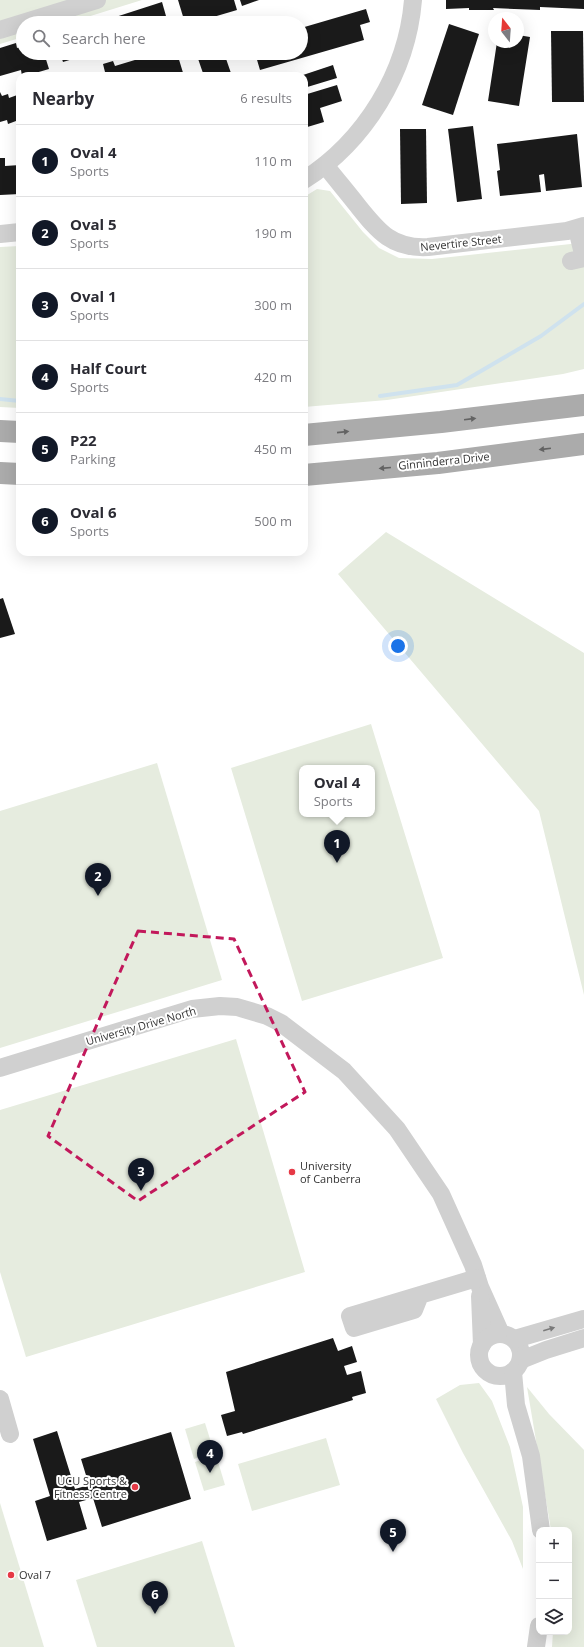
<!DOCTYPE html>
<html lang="en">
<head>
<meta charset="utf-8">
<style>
  :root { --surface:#fff; --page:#f2f2f3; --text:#2b2b33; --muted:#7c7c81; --line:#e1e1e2; --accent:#111827 }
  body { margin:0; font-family:"Open Sans",sans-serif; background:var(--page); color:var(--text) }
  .controls { position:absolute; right:12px; bottom:12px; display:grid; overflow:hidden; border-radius:8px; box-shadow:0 4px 16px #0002 }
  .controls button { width:36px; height:36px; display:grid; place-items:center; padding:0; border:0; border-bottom:1px solid var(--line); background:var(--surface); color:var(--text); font:20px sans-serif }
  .compass { position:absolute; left:488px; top:12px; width:36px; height:36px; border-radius:50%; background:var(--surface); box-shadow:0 4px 16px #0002; rotate:343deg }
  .you { position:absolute; left:398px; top:646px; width:14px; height:14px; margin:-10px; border:3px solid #fff; border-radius:50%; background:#1a73e8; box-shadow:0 0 0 6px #1a73e833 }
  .badge { display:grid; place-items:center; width:26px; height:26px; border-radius:50%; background:var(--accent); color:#fff; font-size:13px; font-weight:700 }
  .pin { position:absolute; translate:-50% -33px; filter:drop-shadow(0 1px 2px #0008) }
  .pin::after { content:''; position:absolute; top:21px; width:14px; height:12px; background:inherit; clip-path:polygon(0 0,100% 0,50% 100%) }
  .popup { position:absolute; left:299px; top:765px; width:76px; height:52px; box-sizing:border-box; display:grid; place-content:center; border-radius:8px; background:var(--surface); filter:drop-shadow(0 1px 3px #0005); font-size:13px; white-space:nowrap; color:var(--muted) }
  .popup b { font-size:15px; color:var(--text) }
  .popup::after { content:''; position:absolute; left:50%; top:100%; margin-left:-8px; border:8px solid transparent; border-top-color:var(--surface) }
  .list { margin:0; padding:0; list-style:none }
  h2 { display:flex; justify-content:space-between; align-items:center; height:52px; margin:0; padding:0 16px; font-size:17px }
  h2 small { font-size:13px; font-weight:400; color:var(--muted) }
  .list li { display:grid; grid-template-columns:26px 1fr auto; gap:12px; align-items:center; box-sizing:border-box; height:72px; padding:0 16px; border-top:1px solid var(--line) }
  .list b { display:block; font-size:15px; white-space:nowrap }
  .list p { margin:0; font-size:13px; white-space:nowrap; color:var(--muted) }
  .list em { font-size:13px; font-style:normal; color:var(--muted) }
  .icon { flex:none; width:22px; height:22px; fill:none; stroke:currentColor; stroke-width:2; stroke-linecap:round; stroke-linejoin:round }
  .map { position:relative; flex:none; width:584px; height:1647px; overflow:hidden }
  .search { position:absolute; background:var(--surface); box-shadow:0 4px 16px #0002; left:16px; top:16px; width:292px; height:44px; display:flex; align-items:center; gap:10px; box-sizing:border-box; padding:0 14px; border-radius:22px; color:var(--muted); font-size:15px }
  .panel { position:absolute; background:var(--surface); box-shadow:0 4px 16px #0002; left:16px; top:72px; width:292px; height:484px; border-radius:12px }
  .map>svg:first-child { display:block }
  .green { fill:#e6ecdf; fill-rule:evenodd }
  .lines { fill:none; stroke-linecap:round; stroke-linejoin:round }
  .stream { stroke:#cfe2ee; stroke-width:4 }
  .building { fill:#1a1a1a }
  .minor { stroke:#d0d0d0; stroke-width:18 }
  .major { stroke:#ababab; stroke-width:22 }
  .oneway { fill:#636363 }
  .oneway2 { fill:#7a7a7a }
  .marked { fill:none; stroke:#c2185b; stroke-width:3; stroke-dasharray:8 5; stroke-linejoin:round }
  .poi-dot { fill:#e63946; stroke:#fff; stroke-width:1.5 }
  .labels { text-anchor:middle; stroke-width:4; stroke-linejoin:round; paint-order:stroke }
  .street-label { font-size:11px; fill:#333; stroke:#fff }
  .poi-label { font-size:11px; fill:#333; stroke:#fff; text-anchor:start }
</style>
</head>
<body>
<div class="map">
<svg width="584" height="1647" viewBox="0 0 584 1647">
  <rect width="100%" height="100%" fill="#fff"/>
  <g class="green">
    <polygon points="0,0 142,0 68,23 23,23 23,37 0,44"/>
    <polygon points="317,189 330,191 363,232 379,248 399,258 432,259 580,243 584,241 584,369 563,374 387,400 304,407 304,197"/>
    <polygon points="20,246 20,408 0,407 0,247"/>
    <polygon points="386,532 584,653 584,995 539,811 338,574"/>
    <path d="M371,724L443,958L302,1001L231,768ZM302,768H372V814H302Z"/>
    <polygon points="157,763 222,980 0,1048 0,811"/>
    <polygon points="236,1039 305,1272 26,1357 0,1272 0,1110"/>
    <polygon points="479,1383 492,1401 510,1447 523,1507 523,1569 512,1541 463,1453 436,1399 460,1385"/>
    <polygon points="527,1387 549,1414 584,1450 584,1647 552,1647 553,1632 569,1632 569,1530 551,1530"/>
    <polygon points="205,1423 214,1452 194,1459 185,1429"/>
    <polygon points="326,1438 340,1485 252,1511 238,1464"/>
    <polygon points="216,1455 225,1485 204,1491 195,1462"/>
    <polygon points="0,1503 44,1647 0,1647"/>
    <polygon points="202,1541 235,1647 97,1647 76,1580"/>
  </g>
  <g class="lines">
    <g class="stream">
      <polyline points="380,396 457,385 541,336 584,304"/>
      <polyline points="0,399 20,401"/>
    </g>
  </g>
  <g class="building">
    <polygon points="178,0 234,0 237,10 193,23 185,23"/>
    <polygon points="240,0 259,0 242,6"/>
    <polygon points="446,0 584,0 584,9 540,7 540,10 493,8 494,10 469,10 469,8 446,9"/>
    <polygon points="162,2 168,23 97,23"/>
    <polygon points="366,9 370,22 360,25 364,40 260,70 255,53 301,53 301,28"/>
    <polygon points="449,24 479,34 453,115 422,105"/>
    <polygon points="551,31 583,31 584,102 552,102"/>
    <polygon points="518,35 530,37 519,106 488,101 497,42 518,42"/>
    <polygon points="16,43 17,48 23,46 23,53 44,53 49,69 25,76 22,76 21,70 0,76 0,48"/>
    <polygon points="60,53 92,53 63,62"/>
    <polygon points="158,53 177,53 184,76 106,76 103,64 113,61 115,66"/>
    <polygon points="196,53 224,53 232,76 204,76"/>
    <polygon points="333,65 337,78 304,88 304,76 300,76"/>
    <polygon points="337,85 342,101 320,108 324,122 304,128 304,95"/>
    <polygon points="0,92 2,96 8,94 9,98 20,94 20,124 17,125 16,121 8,124 7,120 0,122"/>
    <polygon points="473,126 482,199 457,202 448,129"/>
    <polygon points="400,129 426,129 427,203 401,204"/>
    <polygon points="577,134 582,187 546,191 544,174 539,175 541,192 500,196 497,171 500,170 497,144"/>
    <polygon points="0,158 5,158 5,166 20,165 20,194 0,195"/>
    <polygon points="3,598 15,634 0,638 0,599"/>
    <polygon points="333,1338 338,1351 352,1346 357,1362 344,1366 347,1375 361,1371 366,1393 352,1397 353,1400 243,1434 242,1432 227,1436 221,1415 235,1411 226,1372"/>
    <polygon points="57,1431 75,1489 89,1485 81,1459 171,1432 191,1499 102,1527 93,1498 79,1502 87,1529 47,1541 35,1501 50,1496 33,1439"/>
  </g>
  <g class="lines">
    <g class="minor">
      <polyline points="0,30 97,0"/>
      <path d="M325,165C336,179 347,192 358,206C378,231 392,249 428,247L567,231L584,226"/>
      <path d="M304,180C365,141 407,73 413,0"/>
      <polyline points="0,234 20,232"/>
      <polyline points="571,261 584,258 577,229"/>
      <polyline points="0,1068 192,1009 220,1006 237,1007 267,1016 281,1023 344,1071 397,1129 441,1194 473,1265 480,1287 501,1334"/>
      <polyline points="420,1295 414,1310 354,1328 350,1316 477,1278"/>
      <polyline points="480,1296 482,1345"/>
      <circle cx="500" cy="1355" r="21"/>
      <polyline points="515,1339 584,1319"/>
      <polyline points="521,1360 546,1350 584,1338"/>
      <polyline points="513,1372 516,1405 531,1456 541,1530"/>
      <polyline points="0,1399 10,1434"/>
      <polyline points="536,1647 539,1626"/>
    </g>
    <g class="major">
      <polyline points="0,431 20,432"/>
      <polyline points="304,435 441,422 584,405"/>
      <polyline points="0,473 20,474"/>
      <polyline points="304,475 438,463 584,444"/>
    </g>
  </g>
  <defs><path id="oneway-solid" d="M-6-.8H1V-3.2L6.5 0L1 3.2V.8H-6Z"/></defs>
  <g class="oneway">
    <use href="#oneway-solid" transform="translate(470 419) rotate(-7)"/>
    <use href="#oneway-solid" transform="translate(343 432) rotate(-6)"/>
    <use href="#oneway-solid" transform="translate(545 449) rotate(173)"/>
    <use href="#oneway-solid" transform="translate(385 468) rotate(175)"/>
  </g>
  <use class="oneway2" href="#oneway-solid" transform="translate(549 1329) rotate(-16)"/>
  <path class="marked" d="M138,931L234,939L305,1092L138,1201L48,1136Z"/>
  <g class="poi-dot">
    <circle cx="292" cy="1172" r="4"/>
    <circle cx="135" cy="1487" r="4"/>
    <circle cx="11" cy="1575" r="4"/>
  </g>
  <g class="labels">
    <g class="street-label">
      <text transform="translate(461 243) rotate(-6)" y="4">Nevertire Street</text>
      <text transform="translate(444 461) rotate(-6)" y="4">Ginninderra Drive</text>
      <text transform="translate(141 1026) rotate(-16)" y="4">University Drive North</text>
    </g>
    <g class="poi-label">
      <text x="300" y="1170">University<tspan x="300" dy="13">of Canberra</tspan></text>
      <text x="127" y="1485" text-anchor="end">UCU Sports &amp;<tspan x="127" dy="13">Fitness Centre</tspan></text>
      <text x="19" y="1579">Oval 7</text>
    </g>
  </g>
</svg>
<div class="controls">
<button>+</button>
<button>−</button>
<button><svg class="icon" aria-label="layers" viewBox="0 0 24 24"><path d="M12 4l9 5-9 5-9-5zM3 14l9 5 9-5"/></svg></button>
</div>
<svg class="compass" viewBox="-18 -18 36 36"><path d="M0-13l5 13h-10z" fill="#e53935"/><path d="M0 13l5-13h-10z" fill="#7c7c81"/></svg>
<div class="you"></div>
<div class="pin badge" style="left:337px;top:863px">1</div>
<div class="popup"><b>Oval 4</b>Sports</div>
<div class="pin badge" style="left:98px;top:896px">2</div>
<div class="pin badge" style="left:141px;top:1191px">3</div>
<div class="pin badge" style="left:210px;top:1473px">4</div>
<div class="pin badge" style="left:393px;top:1552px">5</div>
<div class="pin badge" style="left:155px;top:1614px">6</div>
<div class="search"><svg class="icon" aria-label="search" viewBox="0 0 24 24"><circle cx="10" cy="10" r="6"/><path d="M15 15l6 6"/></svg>Search here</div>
<section class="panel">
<h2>Nearby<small>6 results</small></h2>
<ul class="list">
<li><span class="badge">1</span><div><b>Oval 4</b><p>Sports</p></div><em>110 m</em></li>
<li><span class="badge">2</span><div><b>Oval 5</b><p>Sports</p></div><em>190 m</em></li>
<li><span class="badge">3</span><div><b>Oval 1</b><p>Sports</p></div><em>300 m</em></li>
<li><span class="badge">4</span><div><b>Half Court</b><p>Sports</p></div><em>420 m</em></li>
<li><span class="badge">5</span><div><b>P22</b><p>Parking</p></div><em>450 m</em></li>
<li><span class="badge">6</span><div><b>Oval 6</b><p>Sports</p></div><em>500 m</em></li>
</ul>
</section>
</div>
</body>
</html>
